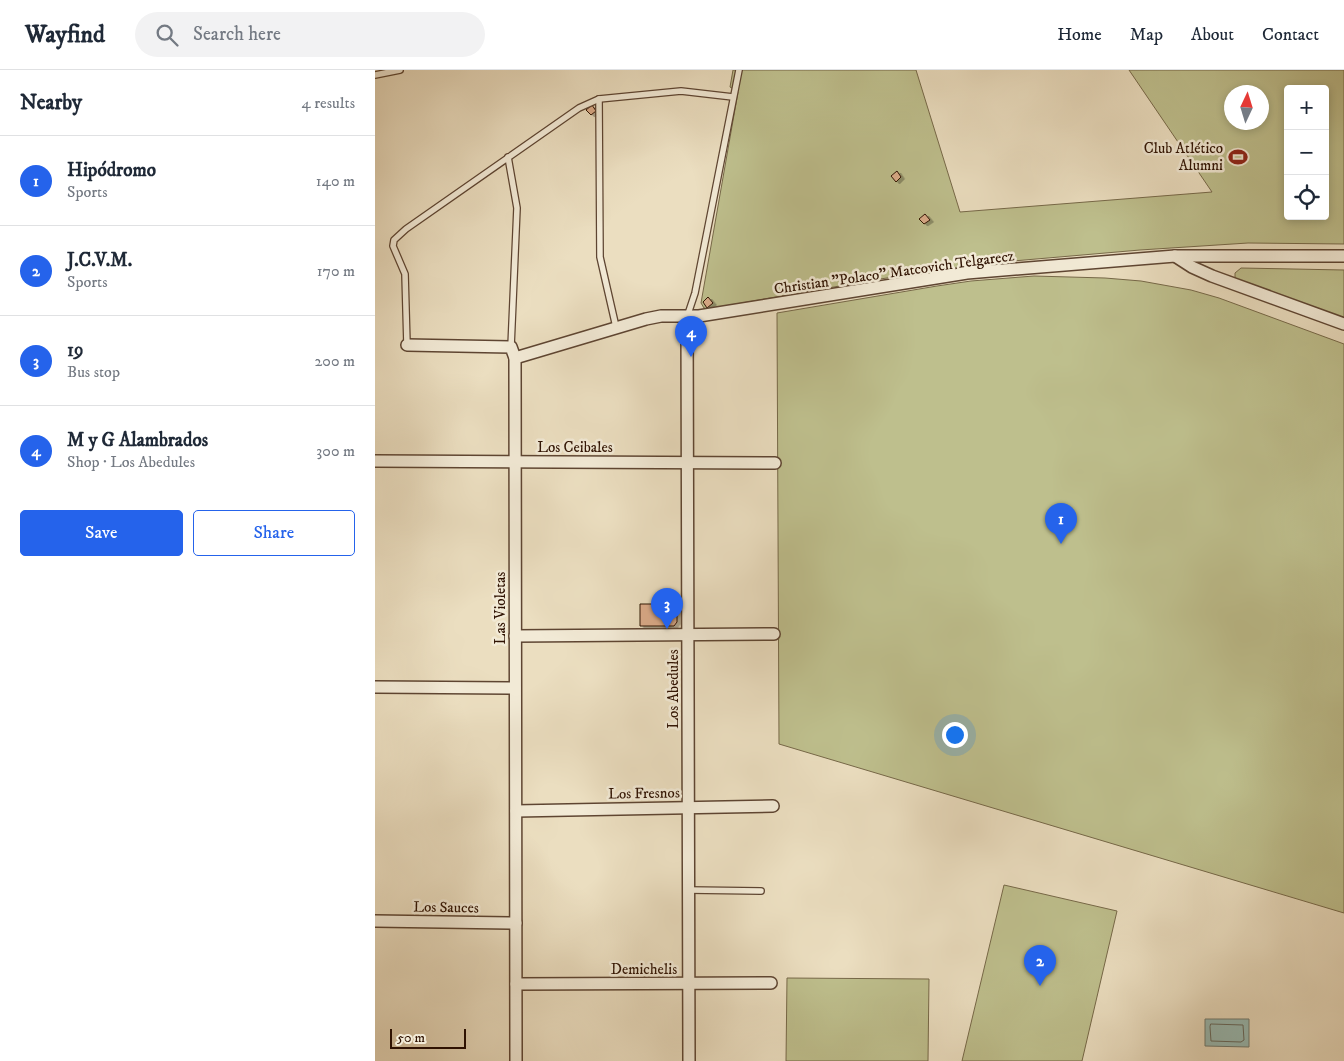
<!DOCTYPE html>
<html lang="en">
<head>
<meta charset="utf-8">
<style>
  :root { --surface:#fff; --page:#f2f2f3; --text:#1f2937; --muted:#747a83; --line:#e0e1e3; --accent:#2563eb }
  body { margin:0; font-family:"IM FELL DW Pica",serif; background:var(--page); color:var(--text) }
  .controls { position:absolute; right:15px; top:15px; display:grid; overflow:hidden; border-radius:5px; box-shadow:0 2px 8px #0003 }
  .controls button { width:45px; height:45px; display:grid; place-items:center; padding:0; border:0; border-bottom:1px solid var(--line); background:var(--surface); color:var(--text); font:25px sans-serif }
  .compass { position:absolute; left:849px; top:15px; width:45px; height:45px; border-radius:50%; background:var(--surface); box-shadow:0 2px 8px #0003; rotate:4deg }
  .scale { position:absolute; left:15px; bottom:12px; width:76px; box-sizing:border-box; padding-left:5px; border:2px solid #2f1202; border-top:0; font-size:14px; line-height:18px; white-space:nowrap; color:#2f1202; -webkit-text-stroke:4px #f2ead6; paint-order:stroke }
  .you { position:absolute; left:579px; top:664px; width:18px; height:18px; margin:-12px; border:4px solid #fff; border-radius:50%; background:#1a73e8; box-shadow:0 0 0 8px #1a73e833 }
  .badge { display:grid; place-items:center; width:32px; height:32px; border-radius:50%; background:var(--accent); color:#fff; font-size:16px; font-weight:700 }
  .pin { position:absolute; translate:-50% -41px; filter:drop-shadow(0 1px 2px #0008) }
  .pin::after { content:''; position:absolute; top:26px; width:18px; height:15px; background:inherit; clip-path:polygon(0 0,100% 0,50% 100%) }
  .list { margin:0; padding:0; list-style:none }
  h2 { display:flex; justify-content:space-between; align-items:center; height:65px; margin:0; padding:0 20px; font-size:21px }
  h2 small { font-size:16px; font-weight:400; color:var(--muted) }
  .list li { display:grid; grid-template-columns:32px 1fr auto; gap:15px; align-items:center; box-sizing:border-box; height:90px; padding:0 20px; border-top:1px solid var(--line) }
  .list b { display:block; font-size:19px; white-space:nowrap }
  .list p { margin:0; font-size:16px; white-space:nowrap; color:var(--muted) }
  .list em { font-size:16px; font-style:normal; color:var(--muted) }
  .actions { display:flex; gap:10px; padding:15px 20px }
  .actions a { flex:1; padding:11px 0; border:1px solid var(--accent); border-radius:5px; text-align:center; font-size:18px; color:var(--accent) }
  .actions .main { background:var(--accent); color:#fff }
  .icon { flex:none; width:28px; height:28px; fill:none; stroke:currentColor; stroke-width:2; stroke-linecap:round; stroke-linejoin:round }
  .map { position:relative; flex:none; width:969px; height:991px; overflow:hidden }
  header { display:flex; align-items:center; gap:30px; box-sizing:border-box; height:70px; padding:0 25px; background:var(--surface); border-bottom:1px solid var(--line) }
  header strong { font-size:24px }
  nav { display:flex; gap:28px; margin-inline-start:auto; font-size:18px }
  .search { width:350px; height:45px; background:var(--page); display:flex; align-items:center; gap:12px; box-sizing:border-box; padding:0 18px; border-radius:28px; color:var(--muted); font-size:19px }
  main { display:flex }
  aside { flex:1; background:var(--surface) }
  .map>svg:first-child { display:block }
  .green { fill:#bebf8d; stroke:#766848; fill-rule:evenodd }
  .water { fill:#98bcb6; stroke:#6e786e }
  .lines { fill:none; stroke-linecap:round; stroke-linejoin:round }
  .shore { stroke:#64675c; stroke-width:1 }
  .building { fill:#dcac8a; stroke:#2f1202; filter:url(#shadow) }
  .lane-casing { stroke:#5e4532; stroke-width:8 }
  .street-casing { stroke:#5e4532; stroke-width:14 }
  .lane { stroke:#f2ead6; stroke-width:5.5 }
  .street { stroke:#f2ead6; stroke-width:11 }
  .labels { text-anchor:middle; stroke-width:5; stroke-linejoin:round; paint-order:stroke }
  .poi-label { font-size:15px; fill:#2f1202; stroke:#f2ead6; text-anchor:end }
  .street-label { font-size:15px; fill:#2f1202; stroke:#f2ead6 }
</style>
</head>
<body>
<header>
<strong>Wayfind</strong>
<div class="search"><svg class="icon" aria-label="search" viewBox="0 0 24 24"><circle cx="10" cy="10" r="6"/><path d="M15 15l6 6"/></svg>Search here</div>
<nav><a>Home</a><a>Map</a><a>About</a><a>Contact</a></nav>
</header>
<main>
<aside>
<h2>Nearby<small>4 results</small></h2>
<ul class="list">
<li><span class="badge">1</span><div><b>Hipódromo</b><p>Sports</p></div><em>140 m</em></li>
<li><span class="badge">2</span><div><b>J.C.V.M.</b><p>Sports</p></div><em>170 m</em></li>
<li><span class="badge">3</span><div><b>19</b><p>Bus stop</p></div><em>200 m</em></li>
<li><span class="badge">4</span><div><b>M y G Alambrados</b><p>Shop · Los Abedules</p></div><em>300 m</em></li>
</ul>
<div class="actions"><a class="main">Save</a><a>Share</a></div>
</aside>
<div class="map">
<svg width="969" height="991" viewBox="0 0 969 991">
  <defs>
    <filter id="shadow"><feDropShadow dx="3.5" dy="2" stdDeviation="0" flood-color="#0004"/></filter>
  </defs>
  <rect width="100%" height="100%" fill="#ebdec0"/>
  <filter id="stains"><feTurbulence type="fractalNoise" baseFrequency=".004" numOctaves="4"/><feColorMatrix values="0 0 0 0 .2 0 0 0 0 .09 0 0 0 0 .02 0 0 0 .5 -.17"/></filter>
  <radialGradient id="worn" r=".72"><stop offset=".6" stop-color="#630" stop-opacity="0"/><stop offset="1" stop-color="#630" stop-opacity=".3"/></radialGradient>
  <g class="green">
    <path d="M358,0H541L585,142L837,122L754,0H969V174L873,173L765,180L615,193L505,209L332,239L329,238L326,233L363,22L355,17ZM913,19H950V146H913ZM856,22H886V52H856Z"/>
    <polygon points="866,198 969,200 969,250 863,211 860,208 860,203"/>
    <polygon points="659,206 730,208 766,211 816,220 844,228 969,274 969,843 404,674 402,243 562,216 596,211"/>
    <polygon points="629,815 742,841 707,991 587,991"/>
    <polygon points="412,908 554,909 553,991 411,991"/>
  </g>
  <polygon class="water" points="830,949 874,949 874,977 830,976"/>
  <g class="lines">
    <polygon class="shore" points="836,954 868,955 869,970 866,972 836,971 835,957"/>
  </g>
  <g class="building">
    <polygon points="217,35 221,41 216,45 211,40"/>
    <polygon points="522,101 526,107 521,112 516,106"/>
    <polygon points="550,144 555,150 549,154 544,149"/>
    <polygon points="333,227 338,233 332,238 328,232"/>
    <polygon points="265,534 302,534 302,552 299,556 265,556"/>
  </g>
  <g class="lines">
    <g class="lane-casing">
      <g id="lane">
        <polyline points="0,5 25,0"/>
        <polyline points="224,29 225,187 241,257"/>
        <polyline points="133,87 142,138 136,277"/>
        <polyline points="312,247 320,223 364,0"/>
        <polyline points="32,275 30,204 18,176 19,170 31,159 204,38 224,29 306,21 358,27"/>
        <polyline points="313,820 386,821"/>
      </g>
    </g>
    <g class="street-casing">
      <g id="street">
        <polyline points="800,186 817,197 837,206 969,254"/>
        <polyline points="312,247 314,991"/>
        <polyline points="32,275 136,277 140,288 141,991"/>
        <polyline points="140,288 271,249 286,246 324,246 592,203 800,186 969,186"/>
        <polyline points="0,391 400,393"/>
        <polyline points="140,566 399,564"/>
        <polyline points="0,617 140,618"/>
        <polyline points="141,741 398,736"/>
        <polyline points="0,851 141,853"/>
        <polyline points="141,914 396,913"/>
      </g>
    </g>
    <use href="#lane" class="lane"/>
    <use href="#street" class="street"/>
  </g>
  <defs>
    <g id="stadium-bare" transform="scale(1.5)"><path d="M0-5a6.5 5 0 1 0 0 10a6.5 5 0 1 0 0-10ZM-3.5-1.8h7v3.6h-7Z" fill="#8f2418" stroke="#f2ead6" stroke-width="2.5" paint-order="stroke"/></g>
  </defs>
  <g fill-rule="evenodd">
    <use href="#stadium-bare" x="863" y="87"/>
  </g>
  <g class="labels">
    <g class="poi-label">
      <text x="848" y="83">Club Atlético<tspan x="848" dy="17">Alumni</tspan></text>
    </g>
    <g class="street-label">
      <text transform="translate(519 202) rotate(-8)" y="5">Christian "Polaco" Matcovich Telgarecz</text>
      <text x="200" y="382">Los Ceibales</text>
      <text transform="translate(125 538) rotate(-90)" y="5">Las Violetas</text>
      <text transform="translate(298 619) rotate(-90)" y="5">Los Abedules</text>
      <text transform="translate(269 723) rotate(-1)" y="5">Los Fresnos</text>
      <text transform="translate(71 837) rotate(1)" y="5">Los Sauces</text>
      <text x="269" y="904">Demichelis</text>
    </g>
  </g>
  <rect width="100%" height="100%" filter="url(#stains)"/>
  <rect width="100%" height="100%" fill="url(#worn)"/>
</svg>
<div class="controls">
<button>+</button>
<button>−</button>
<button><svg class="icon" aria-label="locate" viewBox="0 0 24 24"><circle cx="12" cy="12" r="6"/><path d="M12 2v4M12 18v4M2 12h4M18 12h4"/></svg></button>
</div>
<svg class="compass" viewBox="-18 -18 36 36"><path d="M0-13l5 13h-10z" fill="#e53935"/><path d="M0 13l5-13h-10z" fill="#747a83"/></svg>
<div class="scale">50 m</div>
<div class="you"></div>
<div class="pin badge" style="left:686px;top:474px">1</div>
<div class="pin badge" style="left:665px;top:916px">2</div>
<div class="pin badge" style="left:292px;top:559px">3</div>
<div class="pin badge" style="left:316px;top:287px">4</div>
</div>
</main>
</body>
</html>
